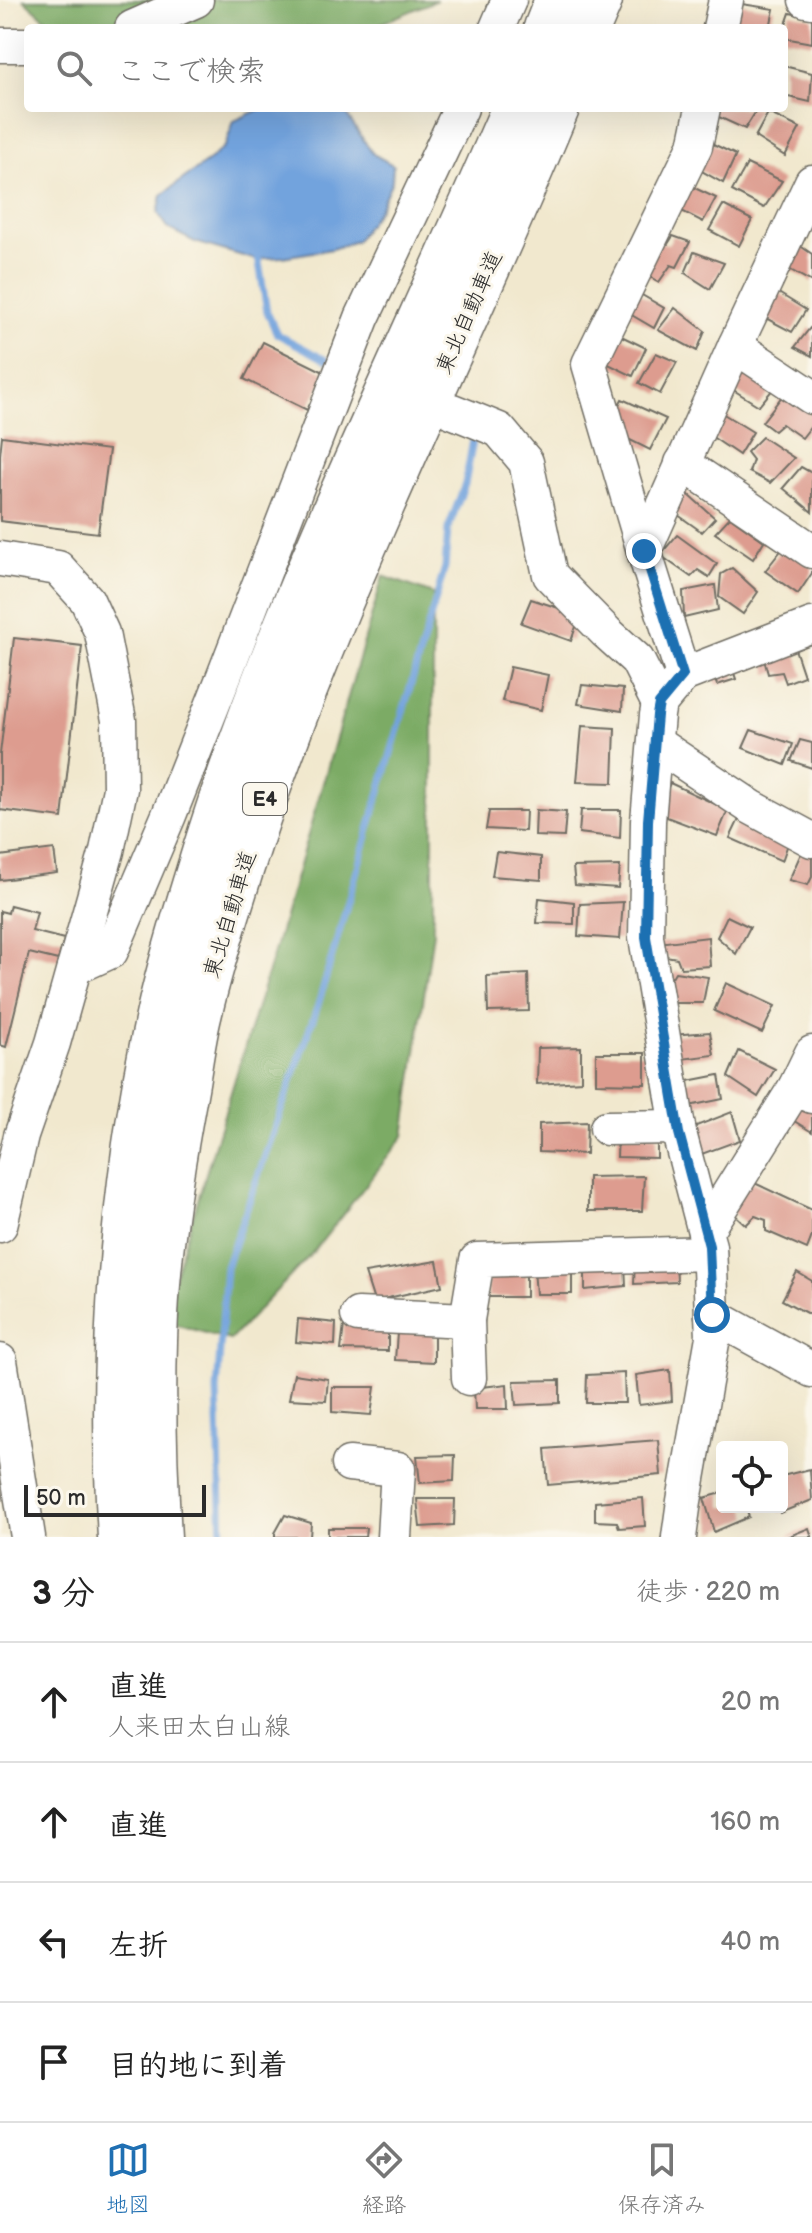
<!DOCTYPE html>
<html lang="ja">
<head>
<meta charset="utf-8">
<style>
  :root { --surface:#fff; --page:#f2f2f2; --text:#222; --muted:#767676; --line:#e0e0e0; --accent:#1f6fb2 }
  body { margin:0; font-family:"Balsamiq Sans","Klee One",sans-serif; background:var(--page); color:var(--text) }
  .controls { position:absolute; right:24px; bottom:24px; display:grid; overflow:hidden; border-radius:8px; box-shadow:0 8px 32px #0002 }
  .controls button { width:72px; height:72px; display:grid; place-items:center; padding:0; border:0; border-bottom:2px solid var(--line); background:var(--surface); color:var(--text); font:40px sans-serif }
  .scale { position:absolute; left:24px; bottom:20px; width:182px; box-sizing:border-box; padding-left:8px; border:4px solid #2b2b2b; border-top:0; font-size:22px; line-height:28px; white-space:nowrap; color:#2b2b2b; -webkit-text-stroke:6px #fbf7ec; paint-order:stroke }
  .stop { position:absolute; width:24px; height:24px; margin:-18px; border:6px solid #1f6fb2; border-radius:50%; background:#fff }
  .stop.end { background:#1f6fb2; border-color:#fff; box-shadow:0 2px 8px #0008 }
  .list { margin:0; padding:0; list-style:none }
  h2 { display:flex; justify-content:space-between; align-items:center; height:104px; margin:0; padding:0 32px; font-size:34px }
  h2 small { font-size:26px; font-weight:400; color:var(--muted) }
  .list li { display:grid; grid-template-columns:52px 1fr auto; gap:24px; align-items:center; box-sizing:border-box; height:120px; padding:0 32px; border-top:2px solid var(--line) }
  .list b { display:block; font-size:30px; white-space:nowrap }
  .list p { margin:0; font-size:26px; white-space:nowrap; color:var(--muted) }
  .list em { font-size:26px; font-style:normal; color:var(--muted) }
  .icon { flex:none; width:44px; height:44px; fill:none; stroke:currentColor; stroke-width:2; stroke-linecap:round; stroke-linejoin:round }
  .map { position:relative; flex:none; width:812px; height:1537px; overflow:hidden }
  .search { position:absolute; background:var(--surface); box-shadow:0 8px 32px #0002; left:24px; right:24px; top:24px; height:88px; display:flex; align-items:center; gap:20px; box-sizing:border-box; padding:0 28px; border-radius:8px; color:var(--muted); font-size:30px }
  .sheet { height:584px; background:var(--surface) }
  nav { display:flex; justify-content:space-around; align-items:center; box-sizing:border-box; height:112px; border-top:2px solid var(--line); background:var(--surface); font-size:22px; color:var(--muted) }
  nav a { display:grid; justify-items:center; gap:4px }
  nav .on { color:var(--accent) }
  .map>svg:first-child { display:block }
  .forest { fill:#7bab65; stroke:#536b48; stroke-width:2 }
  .water { fill:#72a3dd; stroke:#4e6784; stroke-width:2 }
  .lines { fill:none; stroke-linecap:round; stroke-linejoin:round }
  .stream { stroke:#72a3dd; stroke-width:7 }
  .building { fill:#dd9c8f }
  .minor-casing { stroke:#706d64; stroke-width:37 }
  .highway-casing { stroke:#706d64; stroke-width:47 }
  .minor { stroke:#fff; stroke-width:34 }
  .highway { stroke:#fff; stroke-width:44 }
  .route { stroke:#1f6fb2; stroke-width:10 }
  .labels { text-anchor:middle; stroke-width:6; stroke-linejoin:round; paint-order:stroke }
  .shield { fill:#fbf7ec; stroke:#696865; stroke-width:2 }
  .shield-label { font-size:20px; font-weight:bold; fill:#2b2b2b }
  .street-label { font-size:22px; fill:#2b2b2b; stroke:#fbf7ec }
</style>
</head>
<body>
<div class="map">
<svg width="812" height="1537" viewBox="0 0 812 1537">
  <rect width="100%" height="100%" fill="#fbf7ec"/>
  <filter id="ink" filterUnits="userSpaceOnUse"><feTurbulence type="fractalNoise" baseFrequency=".0125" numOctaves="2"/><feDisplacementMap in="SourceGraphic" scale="16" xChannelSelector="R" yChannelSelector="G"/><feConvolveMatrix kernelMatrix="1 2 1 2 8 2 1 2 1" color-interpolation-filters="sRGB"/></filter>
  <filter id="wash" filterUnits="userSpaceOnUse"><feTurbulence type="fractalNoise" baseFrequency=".006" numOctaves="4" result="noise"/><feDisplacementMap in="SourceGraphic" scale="32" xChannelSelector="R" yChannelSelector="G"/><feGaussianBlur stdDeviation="1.8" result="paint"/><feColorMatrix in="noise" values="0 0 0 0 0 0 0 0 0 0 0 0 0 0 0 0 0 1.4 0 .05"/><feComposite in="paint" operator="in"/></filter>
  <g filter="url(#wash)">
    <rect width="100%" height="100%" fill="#f1e8ce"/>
    <g class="forest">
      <polygon points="24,0 437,0 370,28 56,28"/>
      <polygon points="383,576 433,594 433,932 404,1136 315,1250 230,1340 161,1320 274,952"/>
    </g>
    <polygon class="water" points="262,108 342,108 373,154 393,165 392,181 379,209 356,241 332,249 282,257 253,259 195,242 169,229 158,213 162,195 183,179 206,163 225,146 234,121"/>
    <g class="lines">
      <g class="stream">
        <polyline points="257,250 267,312 277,334 326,360"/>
        <polyline points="222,1537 217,1390 226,1267 318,1005 445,567 448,529 465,484 474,435"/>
      </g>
    </g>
    <g id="blocks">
      <g class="building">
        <polygon points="735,3 774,9 770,28 735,28"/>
        <polygon points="790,13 812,18 812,43 784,38 784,30"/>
        <polygon points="784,66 812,73 810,102 784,96"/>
        <polygon points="712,108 758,108 745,129 710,113"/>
        <polygon points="768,113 800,128 785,156 755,137"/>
        <polygon points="707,141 736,155 723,183 693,166"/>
        <polygon points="747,164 782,181 764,208 732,191"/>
        <polygon points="684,183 716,198 703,222 672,206"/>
        <polygon points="723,205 752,220 739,246 709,230"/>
        <polygon points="673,236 690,242 677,267 671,265 659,282 643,273 658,242 668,244"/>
        <polygon points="793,241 812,254 812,282 778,263"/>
        <polygon points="694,252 724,263 710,289 685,273"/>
        <polygon points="772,289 806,310 792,332 758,314"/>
        <polygon points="635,291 664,308 654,328 623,310"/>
        <polygon points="675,308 705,331 697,351 658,330"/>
        <polygon points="810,328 812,330 812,356 795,347"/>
        <polygon points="613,332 646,348 633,376 598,359"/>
        <polygon points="263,342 326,373 307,410 244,379"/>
        <polygon points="656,353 677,362 660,394 639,383"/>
        <polygon points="740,366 774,388 759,406 727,386"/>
        <polygon points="783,395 812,414 812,425 802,438 782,424 774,431 762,422"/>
        <polygon points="622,399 666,419 650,450 622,436 613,416"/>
        <polygon points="717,410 753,432 739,455 705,432"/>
        <polygon points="2,436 109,450 98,533 0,521 0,455"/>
        <polygon points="762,437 794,458 770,483 749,472 753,460 747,452"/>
        <polygon points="801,467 812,473 812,512 783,488"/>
        <polygon points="681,488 715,518 702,532 671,510"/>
        <polygon points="730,517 764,541 753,559 715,533"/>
        <polygon points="677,535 717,564 709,577 698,570 691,577 660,555"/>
        <polygon points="783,548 812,567 812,573 798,594 765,571"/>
        <polygon points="732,568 758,592 743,614 719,597 721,574"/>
        <polygon points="715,585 718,610 684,618 683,591"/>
        <polygon points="531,599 580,615 571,641 521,623"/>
        <polygon points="14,638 82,646 62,818 0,810 0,754"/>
        <polygon points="795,649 804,676 786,683 782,672 768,674 762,652"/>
        <polygon points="731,664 736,679 717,685 711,671"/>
        <polygon points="510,667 548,675 541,710 502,701"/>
        <polygon points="582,685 623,689 622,711 578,704"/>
        <polygon points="582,726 615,728 613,783 577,782"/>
        <polygon points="751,730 793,744 785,765 743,748"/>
        <polygon points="800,740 812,743 812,768 791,761"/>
        <polygon points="670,783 728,810 717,836 656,813"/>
        <polygon points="536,810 566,812 564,837 535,836"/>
        <polygon points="581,810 621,810 620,838 579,833"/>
        <polygon points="489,811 526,811 525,831 486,829"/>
        <polygon points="741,815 790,838 782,861 730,838"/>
        <polygon points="54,849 57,873 0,880 0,856"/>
        <polygon points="803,849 812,853 812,877 808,885 789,880"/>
        <polygon points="496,852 541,857 541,880 492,876"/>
        <polygon points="620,866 618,888 575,885 573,867"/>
        <polygon points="539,898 574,902 574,924 537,923"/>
        <polygon points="623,902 620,939 578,936 580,904"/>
        <polygon points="10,905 37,912 32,931 64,939 58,960 29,953 6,1047 0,1045 0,911 8,913"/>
        <polygon points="727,916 750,927 736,954 717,937"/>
        <polygon points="708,937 710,966 681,968 677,958 659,955 657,943"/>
        <polygon points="675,972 708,977 703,1003 668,1003 665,989"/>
        <polygon points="528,974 529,1011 488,1012 487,976"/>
        <polygon points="726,983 775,1006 762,1033 714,1011"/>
        <polygon points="710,1032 714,1055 674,1060 671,1035"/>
        <polygon points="581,1047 581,1081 537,1084 538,1048"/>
        <polygon points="739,1051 775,1069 758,1097 728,1077"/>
        <polygon points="596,1053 645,1053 645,1084 596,1083"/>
        <polygon points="719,1075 723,1099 684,1107 678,1083"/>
        <polygon points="803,1103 812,1108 812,1132 791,1119"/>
        <polygon points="732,1112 740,1140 699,1155 691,1128"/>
        <polygon points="587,1122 586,1154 539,1152 539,1124"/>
        <polygon points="618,1134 657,1135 657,1158 617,1157"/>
        <polygon points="644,1176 642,1211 588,1211 588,1177"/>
        <polygon points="748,1180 812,1210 812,1236 807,1249 766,1231 766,1220 755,1216 746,1225 732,1212"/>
        <polygon points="676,1260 677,1282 634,1284 635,1262"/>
        <polygon points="437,1261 442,1286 374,1301 365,1273"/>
        <polygon points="625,1263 626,1286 585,1290 585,1264"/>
        <polygon points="572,1267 572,1294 536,1294 534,1269"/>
        <polygon points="526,1269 526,1297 488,1297 487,1272"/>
        <polygon points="797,1272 812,1281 812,1316 782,1300"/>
        <polygon points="298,1319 336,1323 335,1345 296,1342"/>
        <polygon points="344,1325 388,1327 388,1351 341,1350"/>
        <polygon points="397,1333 434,1333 434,1362 395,1360"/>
        <polygon points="670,1370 672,1401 639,1405 636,1375"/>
        <polygon points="624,1373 625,1403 586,1403 587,1375"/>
        <polygon points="294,1374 328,1379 326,1401 289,1399"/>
        <polygon points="560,1380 560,1403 516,1405 514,1381"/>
        <polygon points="507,1384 508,1409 475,1409 474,1388"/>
        <polygon points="332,1387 375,1387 371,1415 332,1412"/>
        <polygon points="658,1440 661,1475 548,1485 545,1449"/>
        <polygon points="455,1455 454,1481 420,1483 417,1456"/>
        <polygon points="810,1469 812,1500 780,1513 778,1507 782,1507 782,1476"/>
        <polygon points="722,1493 722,1507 745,1507 749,1517 714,1532 704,1498"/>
        <polygon points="643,1498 645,1526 619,1528 617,1522 595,1521 595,1502"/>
        <polygon points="417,1499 455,1499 454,1525 420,1527"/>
        <polygon points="285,1515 311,1523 310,1537 275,1537 275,1533"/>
        <polygon points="328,1528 366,1528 365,1537 328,1537"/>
        <polygon points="809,1528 812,1537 787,1537"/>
      </g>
    </g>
  </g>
  <g filter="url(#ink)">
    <use href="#blocks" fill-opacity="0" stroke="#706d64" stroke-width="2"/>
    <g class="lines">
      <g class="minor-casing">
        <g id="minor">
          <polyline points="806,0 812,1"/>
          <polyline points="132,28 196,0"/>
          <polyline points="497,28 509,0"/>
          <polyline points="720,28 726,0"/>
          <polyline points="0,45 28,45"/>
          <polyline points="703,108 695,146 589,364 644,551 683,675 659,704 657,715 648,821 646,937 679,1133 705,1232"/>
          <polyline points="735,346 812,397"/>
          <polyline points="452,411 499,430 526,462 550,575 606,632 637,660 659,704"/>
          <polyline points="682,463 812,551"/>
          <polyline points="644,551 735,346 812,182"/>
          <polyline points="0,559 58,568 87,600 102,633 119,720 120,789 107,851 53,1043 21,1136 0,1225"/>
          <polyline points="683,675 812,625"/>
          <polyline points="655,743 751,807 812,840"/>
          <polyline points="74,968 111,951 169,815 224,676 362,318 461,108"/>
          <polyline points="795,1088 812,1053"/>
          <polyline points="607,1128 678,1127"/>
          <polyline points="358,1315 467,1320"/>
          <polyline points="712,1315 812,1370"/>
          <polyline points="0,1361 28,1537"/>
          <polyline points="469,1378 467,1320 477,1260 709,1253"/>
          <polyline points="349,1464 398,1469 394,1537"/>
          <polyline points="679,1537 684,1501 713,1337 709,1246 705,1232 795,1088 812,1096"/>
        </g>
      </g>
      <g class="highway-casing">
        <g id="highway">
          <polyline points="546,28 557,0"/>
          <polyline points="588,28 600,0"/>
          <path d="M120,1537C109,1361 121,1185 159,1012C171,958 188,905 204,853C284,595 408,355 514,108"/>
          <path d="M159,1537C155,1472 153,1406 155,1341C157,1258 170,1175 185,1094C190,1067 193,1039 200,1012C211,963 227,915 242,867C325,605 452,361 557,108"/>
        </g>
      </g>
      <use href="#minor" class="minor"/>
      <use href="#highway" class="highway"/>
    </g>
  </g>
  <g class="lines" filter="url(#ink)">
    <polyline class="route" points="644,551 683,675 659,704 657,715 648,821 646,937 679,1133 709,1246 712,1315"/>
  </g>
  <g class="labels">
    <rect class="shield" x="243" y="783" width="44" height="32" rx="6"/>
    <g class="shield-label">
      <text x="265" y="806">E4</text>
    </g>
    <g class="street-label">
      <text transform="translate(468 312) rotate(-66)" y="8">東北自動車道</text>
      <text transform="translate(229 914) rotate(-73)" y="8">東北自動車道</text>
    </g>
  </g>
</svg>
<div class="controls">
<button><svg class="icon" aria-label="locate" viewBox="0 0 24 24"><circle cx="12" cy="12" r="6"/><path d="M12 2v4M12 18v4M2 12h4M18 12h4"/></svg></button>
</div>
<div class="scale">50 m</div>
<div class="stop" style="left:712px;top:1315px"></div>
<div class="stop end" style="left:644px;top:551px"></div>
<div class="search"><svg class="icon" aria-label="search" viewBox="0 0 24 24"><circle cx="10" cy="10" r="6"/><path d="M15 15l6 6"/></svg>ここで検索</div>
</div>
<section class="sheet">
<h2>3 分<small>徒歩 · 220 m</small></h2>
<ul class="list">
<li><svg class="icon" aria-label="ahead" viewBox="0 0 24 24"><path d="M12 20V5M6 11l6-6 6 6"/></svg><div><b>直進</b><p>人来田太白山線</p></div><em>20 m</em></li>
<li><svg class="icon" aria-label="ahead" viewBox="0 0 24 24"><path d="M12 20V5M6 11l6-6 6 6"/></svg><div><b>直進</b></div><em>160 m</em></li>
<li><svg class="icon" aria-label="left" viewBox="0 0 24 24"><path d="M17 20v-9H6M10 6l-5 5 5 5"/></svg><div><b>左折</b></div><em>40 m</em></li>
<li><svg class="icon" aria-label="arrive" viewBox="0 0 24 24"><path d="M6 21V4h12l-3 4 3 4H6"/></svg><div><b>目的地に到着</b></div></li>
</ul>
</section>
<nav>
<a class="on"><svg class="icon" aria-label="map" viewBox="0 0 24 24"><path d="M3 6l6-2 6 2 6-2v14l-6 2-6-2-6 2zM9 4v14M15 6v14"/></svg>地図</a>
<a><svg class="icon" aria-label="directions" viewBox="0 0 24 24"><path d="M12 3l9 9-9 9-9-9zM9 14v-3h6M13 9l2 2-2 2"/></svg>経路</a>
<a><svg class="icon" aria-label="saved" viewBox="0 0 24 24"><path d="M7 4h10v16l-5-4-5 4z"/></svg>保存済み</a>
</nav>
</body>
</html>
